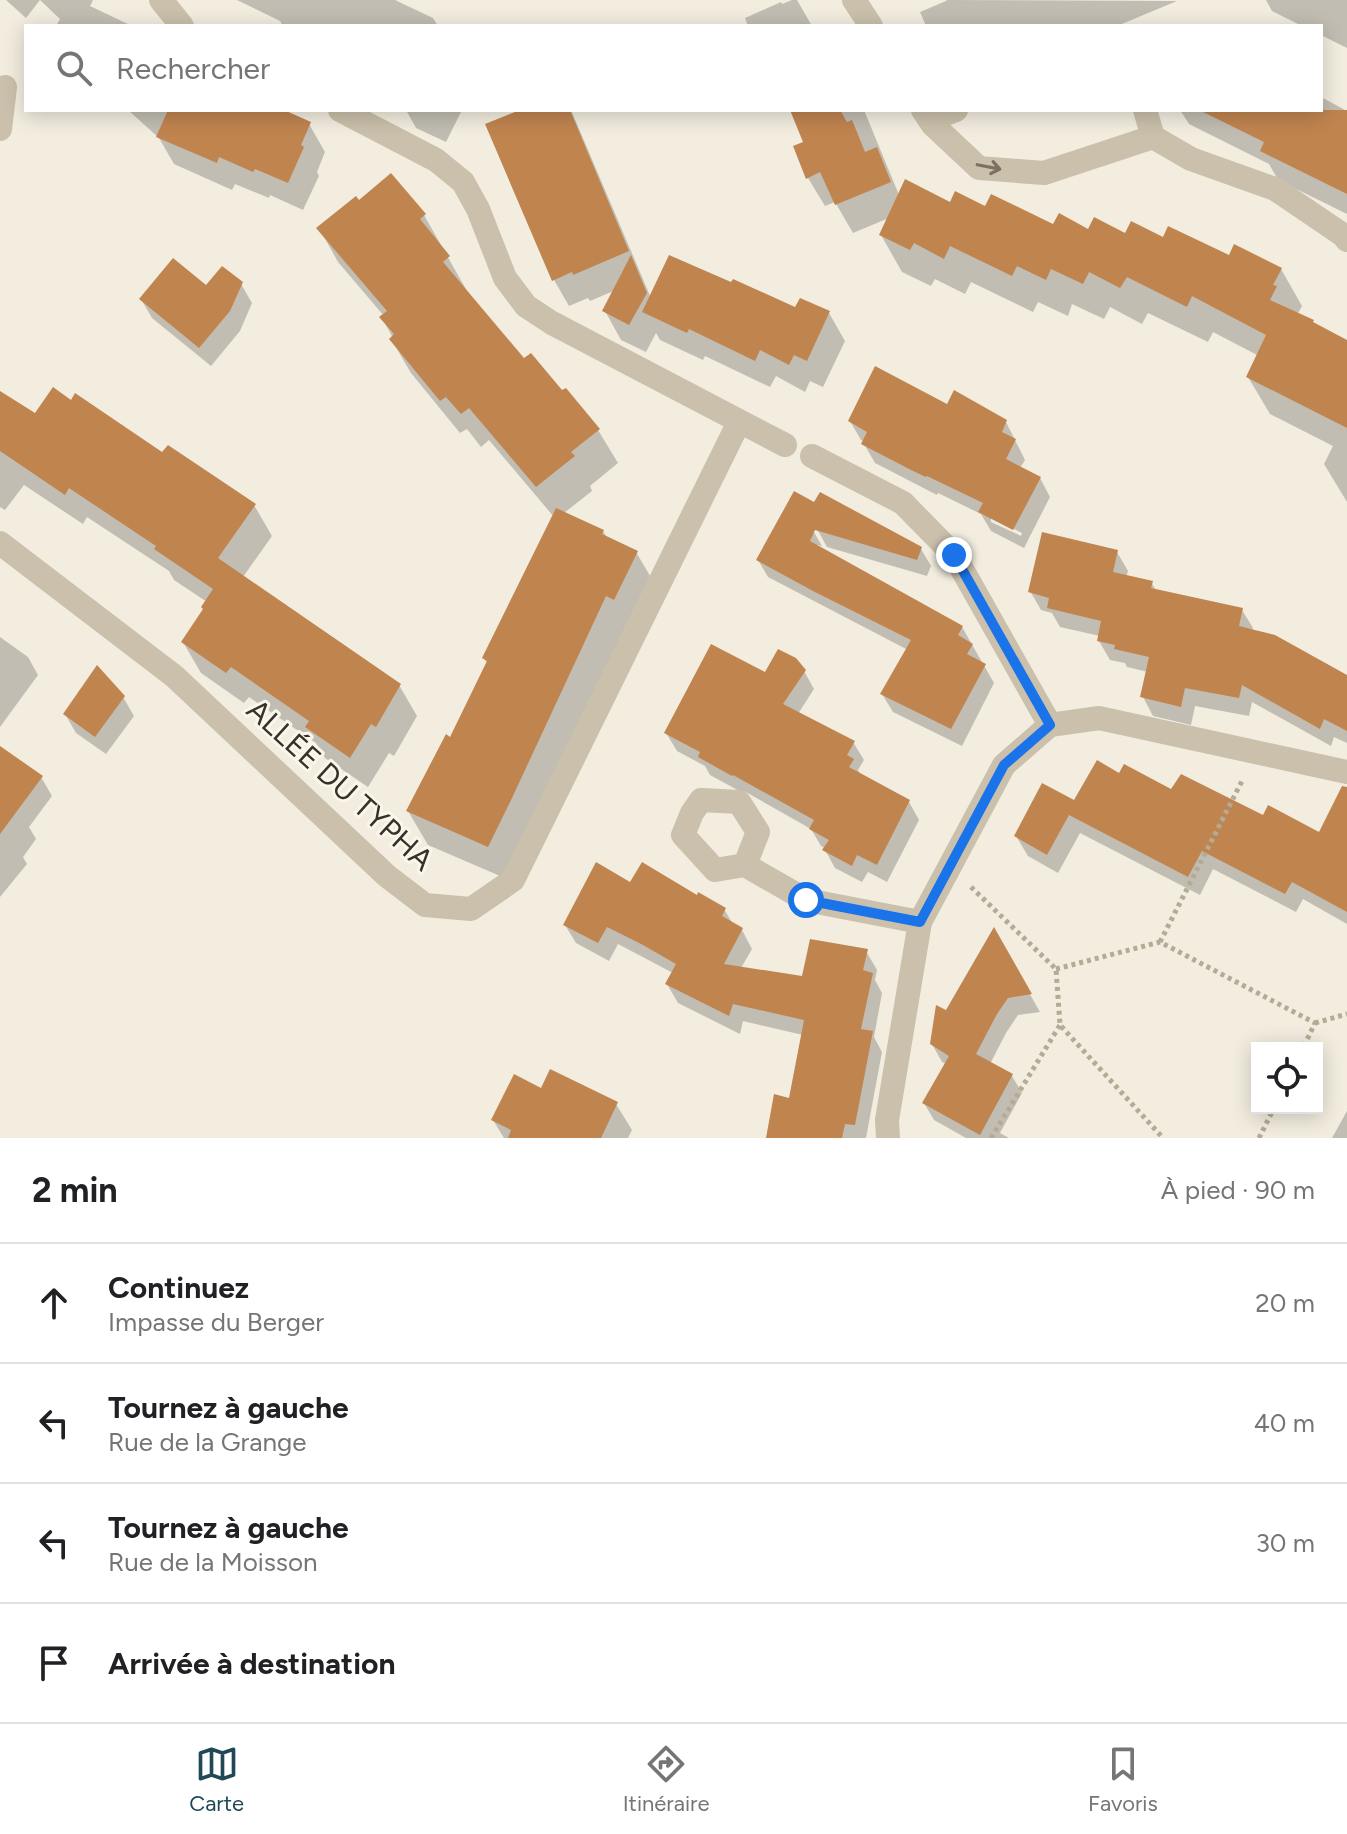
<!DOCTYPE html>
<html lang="fr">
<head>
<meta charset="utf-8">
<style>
  :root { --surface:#fff; --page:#f6f6f6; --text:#202124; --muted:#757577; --line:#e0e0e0; --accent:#214857 }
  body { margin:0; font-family:Figtree,sans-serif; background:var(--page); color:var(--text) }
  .controls { position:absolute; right:24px; bottom:24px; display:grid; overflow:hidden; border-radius:0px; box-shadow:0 4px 20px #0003 }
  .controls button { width:72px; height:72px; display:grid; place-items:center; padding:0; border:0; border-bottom:2px solid var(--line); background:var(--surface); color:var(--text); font:40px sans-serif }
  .stop { position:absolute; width:24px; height:24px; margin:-18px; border:6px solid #1a73e8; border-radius:50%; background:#fff }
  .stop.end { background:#1a73e8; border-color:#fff; box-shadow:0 2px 8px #0008 }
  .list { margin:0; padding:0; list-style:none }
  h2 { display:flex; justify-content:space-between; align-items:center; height:104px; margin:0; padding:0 32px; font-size:34px }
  h2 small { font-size:26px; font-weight:400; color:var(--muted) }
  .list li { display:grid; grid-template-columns:52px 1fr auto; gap:24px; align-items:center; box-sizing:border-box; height:120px; padding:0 32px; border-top:2px solid var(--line) }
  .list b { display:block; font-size:30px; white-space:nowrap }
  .list p { margin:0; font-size:26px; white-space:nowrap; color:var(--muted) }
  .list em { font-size:26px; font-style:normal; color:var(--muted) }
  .icon { flex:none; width:44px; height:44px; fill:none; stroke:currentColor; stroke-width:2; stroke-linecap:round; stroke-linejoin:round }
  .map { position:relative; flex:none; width:1347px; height:1138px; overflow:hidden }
  .search { position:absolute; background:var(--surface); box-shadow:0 4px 20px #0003; left:24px; right:24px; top:24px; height:88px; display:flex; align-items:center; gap:20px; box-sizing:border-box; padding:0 28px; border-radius:0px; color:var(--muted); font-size:30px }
  .sheet { height:584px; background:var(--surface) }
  nav { display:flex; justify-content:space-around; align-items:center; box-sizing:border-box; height:112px; border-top:2px solid var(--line); background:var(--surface); font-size:22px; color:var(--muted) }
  nav a { display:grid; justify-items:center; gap:4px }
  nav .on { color:var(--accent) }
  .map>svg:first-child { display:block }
  .shadow { fill:#0003; fill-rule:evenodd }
  .building { fill:#c0844f }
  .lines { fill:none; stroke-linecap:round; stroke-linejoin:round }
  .path { stroke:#b5aa95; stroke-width:5; stroke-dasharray:4 4; stroke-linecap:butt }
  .street { stroke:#cac0ab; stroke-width:24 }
  .oneway { stroke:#7a7164 }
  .route { stroke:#1a73e8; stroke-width:10 }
  .labels { text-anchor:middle; stroke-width:6; stroke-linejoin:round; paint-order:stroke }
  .street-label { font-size:30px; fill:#38312a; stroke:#f9f6eb }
</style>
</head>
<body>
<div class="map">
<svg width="1347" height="1138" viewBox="0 0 1347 1138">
  <rect width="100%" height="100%" fill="#f2eddf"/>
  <g class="shadow">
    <polygon points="6,0 93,0 90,6 132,26 56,26 60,19 40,0 26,18"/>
    <polygon points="237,0 395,0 433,18 438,26 283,26 280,21"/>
    <polygon points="792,0 797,0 812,26 748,26 745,18 781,2 782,4"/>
    <polygon points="1266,0 1347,0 1347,48 1321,35 1321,26 1302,26 1272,11"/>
    <polygon points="946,1 947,0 1177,1 1117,26 926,26 920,12"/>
    <polygon points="1321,97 1347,111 1347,214 1278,180 1269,164 1189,124 1180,110 1321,110"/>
    <polygon points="128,110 279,110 309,124 325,152 317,172 319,176 303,210 270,195 269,198 235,184 232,190 174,164 159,138"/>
    <polygon points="406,110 462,110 446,142 416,128"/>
    <polygon points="571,110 651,298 829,313 845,341 823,387 810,381 805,392 776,376 770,387 705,356 703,360 660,340 656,333 646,352 621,340 605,311 616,290 590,301 588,298 569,306 554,280 515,111"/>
    <polygon points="792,110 864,110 899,195 986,209 1054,227 1164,240 1281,269 1302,306 1297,315 1347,342 1347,502 1324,464 1333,446 1270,414 1248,377 1259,356 1213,332 1208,342 1148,313 1142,324 1110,307 1104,319 1072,304 1068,316 1038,302 1033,312 971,282 965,294 935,279 931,286 902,272 881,235 889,218 853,233 835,202 825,206 808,178 806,143"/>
    <polygon points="359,203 424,215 467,291 524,361 598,430 618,463 590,486 592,491 564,513 603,531 608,539 636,552 656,586 507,879 428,845 408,811 451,739 488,664 484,658 554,517 489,440 481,447 467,429 460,433 411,373 391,339 393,338 382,318 384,316 338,262 319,228"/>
    <polygon points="241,284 252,303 240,331 211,366 152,318 141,299"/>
    <polygon points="0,394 35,416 162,454 254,505 272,536 243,577 399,685 417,716 394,756 389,753 368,787 325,758 316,743 249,697 244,703 201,673 183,642 205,609 207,602 174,580 169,571 87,517 83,524 24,485 5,510 0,507"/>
    <path d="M947,407L1006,422L1025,460L1020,468L1040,478L1050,497L1024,548L991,531L981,514L938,493L937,495L875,463L864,444L865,442L861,440L850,421ZM991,517L1022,533L1021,536L991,522Z"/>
    <polygon points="815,505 921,549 931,566 927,576 827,547 812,520 808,522 822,546 817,545 816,546 962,627 994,683 962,746 893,712 882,694 908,650 768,577 758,560"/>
    <polygon points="1117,552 1128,571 1126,577 1151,582 1157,592 1242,610 1253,628 1252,631 1347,678 1347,743 1334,737 1331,746 1252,702 1249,716 1195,706 1191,725 1153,716 1143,697 1148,672 1127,667 1125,663 1110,660 1099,641 1100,636 1060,627 1052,613 1041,610 1030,591"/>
    <polygon points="0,637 28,657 38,675 0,727"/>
    <polygon points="804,671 814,689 798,714 853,742 864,760 858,770 861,776 909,802 919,820 887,882 868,872 862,882 835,868 825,850 826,849 821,846 811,829 744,791 743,793 710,775 705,766 677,751 666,733 765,674"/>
    <polygon points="123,697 134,716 106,754 76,733 65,714"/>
    <polygon points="0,749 41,777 52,796 29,827 36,839 23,857 27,864 0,897"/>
    <polygon points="1120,776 1319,834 1347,813 1347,924 1303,899 1296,912 1213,869 1200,895 1080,833 1058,873 1028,856 1016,836"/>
    <polygon points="631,885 697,898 724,909 734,926 742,930 752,949 741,968 804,978 866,951 877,970 875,980 882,993 874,1037 882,1052 866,1138 768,1138 791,1100 803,1035 743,1021 740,1034 678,1003 667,984 673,973 618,944 609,961 576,943 565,925"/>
    <polygon points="994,931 1040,1012 1018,1015 1006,1033 990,1064 1012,1076 1022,1093 1000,1133 1009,1138 966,1138 934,1120 924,1103 946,1064 942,1062 932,1044 947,1013"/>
    <polygon points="542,1091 616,1104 632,1130 628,1138 504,1138 493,1120"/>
    <polygon points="1347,1111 1347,1138 1332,1138"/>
  </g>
  <g class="building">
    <polygon points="168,110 284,110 311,122 301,145 304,147 288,183 255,169 253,172 219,157 217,163 156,137"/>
    <polygon points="520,110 570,110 629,251 573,275 572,272 552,281 485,124"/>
    <polygon points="790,110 840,110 847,122 852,120 865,152 877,147 891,182 835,205 820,172 806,179 793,146 803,142"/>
    <polygon points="1199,110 1347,110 1347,194 1260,151 1264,142"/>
    <polygon points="391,173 426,214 420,219 450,256 443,262 524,358 531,353 562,390 566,388 600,429 571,452 575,456 536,487 469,408 461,414 446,397 440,401 389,339 394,334 379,317 387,311 316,228 356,196 359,200"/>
    <polygon points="905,179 950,202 955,191 985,206 991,194 1053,224 1059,213 1088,229 1094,217 1125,233 1131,221 1163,237 1168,226 1229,255 1234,244 1282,268 1273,285 1277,286 1270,300 1314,320 1313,322 1347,340 1347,428 1246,377 1266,335 1192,296 1187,307 1127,277 1120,288 1089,272 1083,284 1051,269 1046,280 1017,266 1012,276 950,246 944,259 914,243 910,250 879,235"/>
    <polygon points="631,255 647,293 629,325 602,311"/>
    <polygon points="669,255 731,282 733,279 795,307 800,298 830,311 807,361 794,355 789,365 760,350 755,361 689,329 687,333 642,312"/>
    <polygon points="173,258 206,285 222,266 243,282 230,311 199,348 139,299"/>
    <polygon points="875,366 947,404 954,390 1007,420 1002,432 1016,439 1006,459 1041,477 1013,530 978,512 983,503 927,476 926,477 913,471 861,444 867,432 848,421"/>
    <polygon points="53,387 71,400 75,393 162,452 168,445 256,504 218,558 401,684 376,727 371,724 350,758 305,727 309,721 231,667 226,673 181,642 203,609 201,607 213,589 154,549 156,546 69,488 65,495 0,451 0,391 35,413"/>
    <polygon points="794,491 814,502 820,492 922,547 917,560 815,530 810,541 963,626 958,635 973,644 967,654 986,664 951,729 880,694 911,640 813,591 756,560"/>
    <polygon points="556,508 604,530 602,534 638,551 614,600 606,596 512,798 488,847 406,811 446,734 450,737 487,661 482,658"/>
    <polygon points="1042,532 1118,550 1113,572 1153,581 1151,588 1243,608 1239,626 1275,635 1347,675 1347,731 1324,719 1320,729 1242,685 1239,698 1185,688 1181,707 1140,697 1149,657 1114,649 1115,645 1097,641 1101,621 1047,608 1049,598 1028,592"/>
    <polygon points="711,644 765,672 778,649 796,658 806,670 783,704 855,741 847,755 854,759 849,767 910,800 877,865 857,855 852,866 822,850 829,840 809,829 814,820 733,775 732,776 698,757 700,752 664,733"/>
    <polygon points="97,665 125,696 95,737 63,714"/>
    <polygon points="0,746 43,776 0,834"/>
    <polygon points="1097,760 1119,773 1124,764 1171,789 1181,774 1263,815 1268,805 1319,832 1342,786 1347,787 1347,912 1292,882 1285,894 1202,851 1188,877 1069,815 1047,855 1014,836 1042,783 1074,800"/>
    <polygon points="596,862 630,882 642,862 697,895 698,892 726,908 722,916 743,928 724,964 802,976 810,939 868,949 863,970 873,973 861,1029 873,1031 855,1125 845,1124 842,1138 766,1138 774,1094 789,1098 804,1020 733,1004 729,1016 665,984 676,964 643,945 607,927 598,943 563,925"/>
    <polygon points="994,927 1032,994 1008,998 997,1014 976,1054 1013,1074 980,1135 922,1103 949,1056 930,1044 936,1005 946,1010"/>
    <polygon points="550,1069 618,1102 601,1138 508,1138 511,1130 491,1120 514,1074 541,1088"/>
  </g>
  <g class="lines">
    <g class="path">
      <polyline points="971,887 1056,969 1060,1025 1163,1138"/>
      <polyline points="1160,942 1243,779"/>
      <polyline points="1056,969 1160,942 1315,1023 1303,1048"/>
      <polyline points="1315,1023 1347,1014"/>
      <polyline points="991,1138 1060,1025"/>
      <polyline points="1259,1138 1274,1108"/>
    </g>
    <g class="street">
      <polyline points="161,0 182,26"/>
      <polyline points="854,0 871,26"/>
      <polyline points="340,110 436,160 463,182 478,209 505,278 526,306 552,323 785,445"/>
      <polyline points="923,110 933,125 979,168 1044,173 1153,137"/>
      <polyline points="1145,110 1153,137"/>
      <polyline points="930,120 956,110"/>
      <polyline points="0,129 5,87"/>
      <polyline points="1153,137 1191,159 1275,189 1343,235 1347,240"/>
      <polyline points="812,456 903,503 954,555 1050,725"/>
      <polyline points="0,543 174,676 387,876 425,905 471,909 513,880 739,422"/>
      <polyline points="745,865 715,870 683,835 692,813 701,800 739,802 758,832 745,865 806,900 920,922"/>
      <polyline points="888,1138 887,1120 920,922 1004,765 1050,725 1099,718 1347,772"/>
    </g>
  </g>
  <defs><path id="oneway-shaft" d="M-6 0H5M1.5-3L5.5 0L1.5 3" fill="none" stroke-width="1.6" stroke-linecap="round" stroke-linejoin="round" transform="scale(2)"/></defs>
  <use class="oneway" href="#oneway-shaft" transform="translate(989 167) rotate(11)"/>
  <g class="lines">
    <polyline class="route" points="806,900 920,922 1004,765 1050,725 954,555"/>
  </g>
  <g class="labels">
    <g class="street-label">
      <text transform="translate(340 785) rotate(42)" y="10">ALLÉE DU TYPHA</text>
    </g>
  </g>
</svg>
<div class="controls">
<button><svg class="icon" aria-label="locate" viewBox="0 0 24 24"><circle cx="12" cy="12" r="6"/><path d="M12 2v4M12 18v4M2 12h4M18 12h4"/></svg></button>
</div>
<div class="stop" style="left:806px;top:900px"></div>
<div class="stop end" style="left:954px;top:555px"></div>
<div class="search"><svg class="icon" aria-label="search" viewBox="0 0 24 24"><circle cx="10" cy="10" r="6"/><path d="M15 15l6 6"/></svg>Rechercher</div>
</div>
<section class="sheet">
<h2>2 min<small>À pied · 90 m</small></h2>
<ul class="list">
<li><svg class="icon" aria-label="ahead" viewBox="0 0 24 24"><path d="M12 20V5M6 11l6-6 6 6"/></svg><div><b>Continuez</b><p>Impasse du Berger</p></div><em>20 m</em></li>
<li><svg class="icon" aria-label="left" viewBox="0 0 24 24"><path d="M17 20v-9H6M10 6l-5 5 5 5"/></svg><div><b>Tournez à gauche</b><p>Rue de la Grange</p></div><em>40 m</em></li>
<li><svg class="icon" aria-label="left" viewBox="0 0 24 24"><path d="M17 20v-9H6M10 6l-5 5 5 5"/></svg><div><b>Tournez à gauche</b><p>Rue de la Moisson</p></div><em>30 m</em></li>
<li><svg class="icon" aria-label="arrive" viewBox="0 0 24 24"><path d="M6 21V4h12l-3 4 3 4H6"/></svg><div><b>Arrivée à destination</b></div></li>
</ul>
</section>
<nav>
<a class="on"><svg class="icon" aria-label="map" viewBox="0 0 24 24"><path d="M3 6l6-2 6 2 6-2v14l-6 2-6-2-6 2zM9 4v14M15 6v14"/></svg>Carte</a>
<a><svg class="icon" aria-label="directions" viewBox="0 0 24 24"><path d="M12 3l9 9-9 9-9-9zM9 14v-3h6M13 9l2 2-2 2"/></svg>Itinéraire</a>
<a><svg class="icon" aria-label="saved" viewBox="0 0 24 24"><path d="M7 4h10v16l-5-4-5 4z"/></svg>Favoris</a>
</nav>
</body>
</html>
